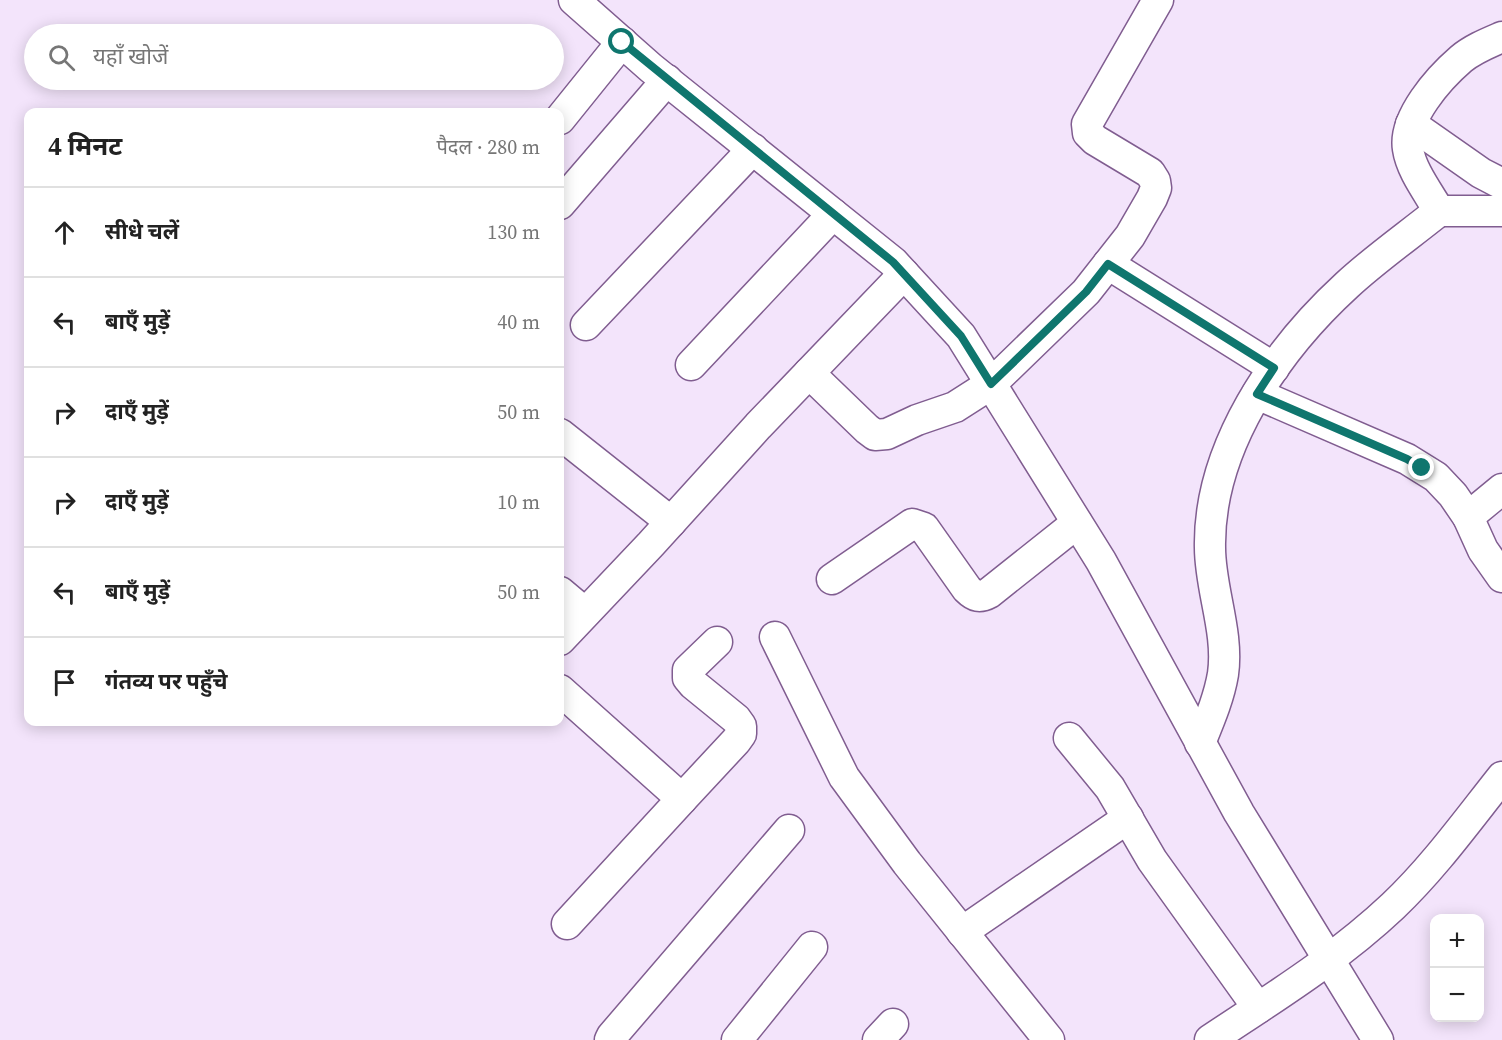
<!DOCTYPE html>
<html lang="hi">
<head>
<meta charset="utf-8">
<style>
  :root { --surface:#fff; --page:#f2f2f2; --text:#222; --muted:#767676; --line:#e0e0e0 }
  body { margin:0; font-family:"Source Serif 4","Noto Sans Devanagari",serif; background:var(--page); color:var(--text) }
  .controls { position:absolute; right:18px; bottom:18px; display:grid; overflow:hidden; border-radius:12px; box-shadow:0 3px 15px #0003 }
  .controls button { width:54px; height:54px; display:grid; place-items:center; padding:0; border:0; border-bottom:2px solid var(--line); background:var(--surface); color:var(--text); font:30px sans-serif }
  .stop { position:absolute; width:18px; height:18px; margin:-14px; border:4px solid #0f766e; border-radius:50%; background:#fff }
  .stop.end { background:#0f766e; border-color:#fff; box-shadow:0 2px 6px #0008 }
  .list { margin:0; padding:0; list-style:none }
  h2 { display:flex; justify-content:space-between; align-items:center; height:78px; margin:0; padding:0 24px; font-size:26px }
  h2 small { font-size:20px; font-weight:400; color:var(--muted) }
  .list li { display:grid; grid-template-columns:39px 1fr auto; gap:18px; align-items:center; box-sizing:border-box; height:90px; padding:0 24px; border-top:2px solid var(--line) }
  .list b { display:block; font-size:22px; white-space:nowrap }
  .list em { font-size:20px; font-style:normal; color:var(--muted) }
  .icon { flex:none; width:33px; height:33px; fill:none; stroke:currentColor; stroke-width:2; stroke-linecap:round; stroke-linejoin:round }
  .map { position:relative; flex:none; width:1502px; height:1040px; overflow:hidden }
  .search { position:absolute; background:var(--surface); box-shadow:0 3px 15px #0003; left:24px; top:24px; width:540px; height:66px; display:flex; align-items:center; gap:15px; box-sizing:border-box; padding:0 21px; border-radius:33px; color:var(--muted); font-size:22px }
  .panel { position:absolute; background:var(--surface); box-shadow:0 3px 15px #0003; left:24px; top:108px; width:540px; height:618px; border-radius:12px }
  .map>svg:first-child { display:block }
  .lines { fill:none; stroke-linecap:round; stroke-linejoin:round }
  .minor-casing { stroke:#805d90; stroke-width:33 }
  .minor { stroke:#fff; stroke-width:30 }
  .route { stroke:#0f766e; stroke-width:8 }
</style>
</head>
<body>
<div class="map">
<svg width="1502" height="1040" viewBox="0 0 1502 1040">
  <rect width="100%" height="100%" fill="#f3e4fb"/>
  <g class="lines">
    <g class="minor-casing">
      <g id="minor">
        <polyline points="574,0 651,68 893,262 961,336 1101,561 1239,813 1378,1040"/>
        <polyline points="560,119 622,42"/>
        <polyline points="1411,124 1481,173 1502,184"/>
        <polyline points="560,204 667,80"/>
        <polyline points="1439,211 1502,211"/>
        <polyline points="1108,264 1274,368"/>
        <polyline points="586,325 753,149"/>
        <polyline points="691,365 833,214"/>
        <polyline points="809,373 867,429 875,435 887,434 917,420 955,407 991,384 1086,292 1130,236 1152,198 1156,188 1155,181 1150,173 1095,140 1088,133 1087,124 1158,0"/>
        <polyline points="1257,394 1407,459 1436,477 1453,495 1468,517 1483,550 1502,577"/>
        <polyline points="560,434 671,522"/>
        <polyline points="1468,517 1502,489"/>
        <path d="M832,579L912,524L924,528L967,589C975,597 980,598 989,593L1077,523"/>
        <polyline points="560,592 585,613"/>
        <polyline points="775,637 844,777 907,863 1049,1040"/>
        <polyline points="560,640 651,544 758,426 904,274"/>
        <polyline points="560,690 682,799 567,924"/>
        <polyline points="1069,738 1110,788 1152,860 1258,1008"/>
        <path d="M1200,743C1209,721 1219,698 1223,674C1229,632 1210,589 1210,548C1208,448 1276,350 1347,285C1375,259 1408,236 1439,211C1428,192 1411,170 1408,149C1403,118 1439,78 1461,59C1473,49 1488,43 1502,37"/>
        <polyline points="682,799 736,741 741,734 741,726 736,719 693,684 688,678 688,670 717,642"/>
        <polyline points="962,932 1128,818"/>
        <polyline points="610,1040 612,1036 789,830"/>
        <polyline points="737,1040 812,947"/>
        <polyline points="878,1040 893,1024"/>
        <path d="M1210,1040C1273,998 1338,958 1393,906C1434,867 1467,821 1502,777"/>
      </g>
    </g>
    <use href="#minor" class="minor"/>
  </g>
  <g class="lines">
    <polyline class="route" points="622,42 893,262 961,336 991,384 1086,292 1108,264 1274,368 1257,394 1407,459 1422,468"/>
  </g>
</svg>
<div class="controls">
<button>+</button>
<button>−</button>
</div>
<div class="stop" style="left:622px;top:42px"></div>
<div class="stop end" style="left:1422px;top:468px"></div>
<div class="search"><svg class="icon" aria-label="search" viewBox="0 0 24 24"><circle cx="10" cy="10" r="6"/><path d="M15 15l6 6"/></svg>यहाँ खोजें</div>
<section class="panel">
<h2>4 मिनट<small>पैदल · 280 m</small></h2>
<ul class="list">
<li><svg class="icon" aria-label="ahead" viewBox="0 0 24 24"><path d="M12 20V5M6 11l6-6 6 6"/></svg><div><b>सीधे चलें</b></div><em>130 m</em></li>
<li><svg class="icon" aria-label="left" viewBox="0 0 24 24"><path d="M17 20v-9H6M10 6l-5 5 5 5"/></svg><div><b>बाएँ मुड़ें</b></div><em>40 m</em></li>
<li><svg class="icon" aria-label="right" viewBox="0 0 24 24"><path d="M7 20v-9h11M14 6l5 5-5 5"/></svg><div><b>दाएँ मुड़ें</b></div><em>50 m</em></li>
<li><svg class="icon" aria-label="right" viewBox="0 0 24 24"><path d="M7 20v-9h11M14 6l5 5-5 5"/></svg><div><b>दाएँ मुड़ें</b></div><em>10 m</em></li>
<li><svg class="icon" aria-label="left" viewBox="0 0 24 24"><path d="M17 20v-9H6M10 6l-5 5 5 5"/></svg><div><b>बाएँ मुड़ें</b></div><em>50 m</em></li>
<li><svg class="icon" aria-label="arrive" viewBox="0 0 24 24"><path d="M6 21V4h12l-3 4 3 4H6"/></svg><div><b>गंतव्य पर पहुँचे</b></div></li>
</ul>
</section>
</div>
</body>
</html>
